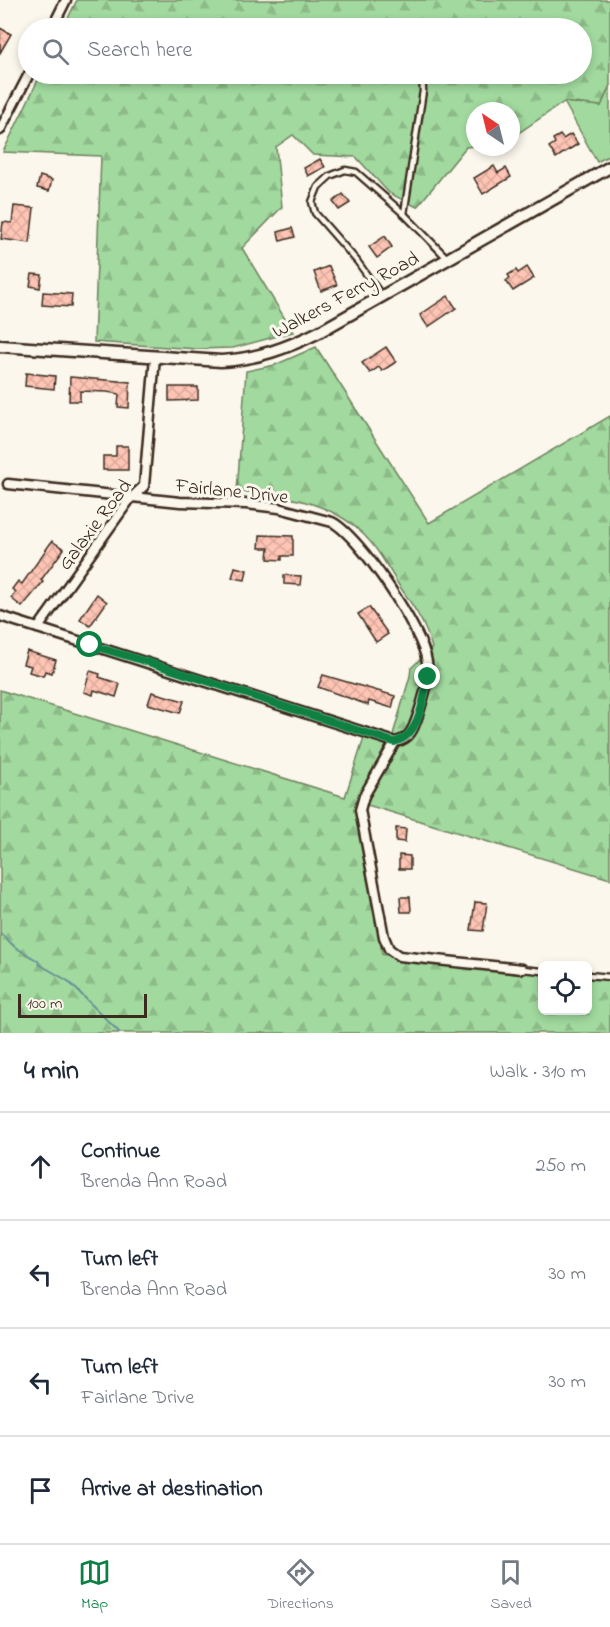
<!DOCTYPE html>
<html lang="en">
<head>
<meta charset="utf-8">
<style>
  :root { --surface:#fff; --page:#f2f2f3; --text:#1f2937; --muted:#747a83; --line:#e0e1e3; --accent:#0b8043 }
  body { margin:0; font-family:"Indie Flower",sans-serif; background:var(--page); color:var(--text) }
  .controls { position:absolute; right:18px; bottom:18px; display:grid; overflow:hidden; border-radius:9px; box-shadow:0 3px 9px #0003 }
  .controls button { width:54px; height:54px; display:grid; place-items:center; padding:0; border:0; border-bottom:2px solid var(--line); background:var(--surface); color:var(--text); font:30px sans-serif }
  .compass { position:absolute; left:466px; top:102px; width:54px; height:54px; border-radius:50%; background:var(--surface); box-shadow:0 3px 9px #0003; rotate:325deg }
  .scale { position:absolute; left:18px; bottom:15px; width:129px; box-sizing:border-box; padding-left:6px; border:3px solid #3b2a1e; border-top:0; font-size:16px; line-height:21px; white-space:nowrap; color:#3b2a1e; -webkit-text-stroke:4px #fbf7ec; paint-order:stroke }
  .stop { position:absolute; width:18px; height:18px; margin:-14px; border:4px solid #0b8043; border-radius:50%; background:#fff }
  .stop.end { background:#0b8043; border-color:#fff; box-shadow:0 2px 6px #0008 }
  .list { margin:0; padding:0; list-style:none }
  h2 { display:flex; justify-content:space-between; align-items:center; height:78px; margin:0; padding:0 24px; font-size:26px }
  h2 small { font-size:20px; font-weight:400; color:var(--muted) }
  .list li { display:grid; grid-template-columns:39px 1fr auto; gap:18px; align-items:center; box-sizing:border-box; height:108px; padding:0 24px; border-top:2px solid var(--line) }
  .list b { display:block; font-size:22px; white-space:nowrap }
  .list p { margin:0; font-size:20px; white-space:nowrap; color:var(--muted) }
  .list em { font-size:20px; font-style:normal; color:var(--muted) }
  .icon { flex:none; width:33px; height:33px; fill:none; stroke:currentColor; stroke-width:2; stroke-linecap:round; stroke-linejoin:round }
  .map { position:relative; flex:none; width:610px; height:1033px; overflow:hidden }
  .search { position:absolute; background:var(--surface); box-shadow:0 3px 9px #0003; left:18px; right:18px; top:18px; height:66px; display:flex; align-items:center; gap:15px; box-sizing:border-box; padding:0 21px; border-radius:33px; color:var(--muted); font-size:22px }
  .sheet { height:510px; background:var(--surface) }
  nav { display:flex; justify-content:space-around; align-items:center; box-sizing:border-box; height:84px; border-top:2px solid var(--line); background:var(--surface); font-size:16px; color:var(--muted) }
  nav a { display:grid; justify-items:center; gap:3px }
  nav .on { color:var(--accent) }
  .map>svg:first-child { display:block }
  .green { fill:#a1d99e; stroke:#6e825e; stroke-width:1.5 }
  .forest { fill:url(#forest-firs); stroke:#6e825e; stroke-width:1.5 }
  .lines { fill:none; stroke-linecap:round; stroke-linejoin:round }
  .stream { stroke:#699096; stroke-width:2 }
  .building { fill:url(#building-cross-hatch); stroke:#3b2a1e; stroke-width:1.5 }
  .service-casing { stroke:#3b2a1e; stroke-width:9 }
  .minor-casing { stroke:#3b2a1e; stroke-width:13 }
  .tertiary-casing { stroke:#3b2a1e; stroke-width:15 }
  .service { stroke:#fbf7ec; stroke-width:4.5 }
  .minor { stroke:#fbf7ec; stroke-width:8 }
  .tertiary { stroke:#fbf7ec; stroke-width:10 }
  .route { stroke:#0b8043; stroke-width:8 }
  .labels { text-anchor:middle; stroke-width:6; stroke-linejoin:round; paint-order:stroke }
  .street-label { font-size:20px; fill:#3b2a1e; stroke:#fbf7ec }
</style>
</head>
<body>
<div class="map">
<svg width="610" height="1033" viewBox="0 0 610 1033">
  <defs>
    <pattern id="forest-firs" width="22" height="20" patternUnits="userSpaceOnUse" patternTransform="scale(1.5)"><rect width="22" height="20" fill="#a1d99e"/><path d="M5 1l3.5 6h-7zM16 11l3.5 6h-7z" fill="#8cba88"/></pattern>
    <pattern id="building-cross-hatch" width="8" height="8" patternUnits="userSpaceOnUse" patternTransform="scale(1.5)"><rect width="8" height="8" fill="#fec5b5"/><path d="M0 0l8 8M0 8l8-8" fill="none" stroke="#dba99b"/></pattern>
  </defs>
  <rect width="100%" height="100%" fill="#fbf7ec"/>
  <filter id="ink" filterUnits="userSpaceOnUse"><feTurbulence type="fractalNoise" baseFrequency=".0167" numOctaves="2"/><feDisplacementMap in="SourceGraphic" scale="12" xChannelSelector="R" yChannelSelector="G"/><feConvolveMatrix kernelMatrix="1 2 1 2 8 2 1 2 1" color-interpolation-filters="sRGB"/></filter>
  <g filter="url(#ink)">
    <polygon class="green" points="610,85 610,155 597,162 564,102 601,106"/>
    <g class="forest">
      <polygon points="77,0 610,0 610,85 601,106 564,102 511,138 511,111 475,111 475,146 466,147 417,207 389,193 356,157 313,155 293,135 276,147 282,207 242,248 293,332 233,348 197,349 94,342 101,156 3,152 41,74 582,74 582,28 63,28"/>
      <path d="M316,347L429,523L610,416V879L361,803L382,954L448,966L542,971V1011H588V974L610,975V1033H0V690L345,797L364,738L390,745L410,676L411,668L432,648C426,624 412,604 398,584C388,567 378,549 364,535C331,501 282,495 237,491L246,371L275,365Z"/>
    </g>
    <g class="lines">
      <polyline class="stream" points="0,933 15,947 38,961 39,964 68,981 120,1033"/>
    </g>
    <g class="building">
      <polygon points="0,28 11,34 0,53"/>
      <polygon points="571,134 578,144 556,158 549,147 555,143 553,139 560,135 563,139"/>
      <polygon points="320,159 325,167 308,176 304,168"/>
      <polygon points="494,166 498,173 506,168 511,177 483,194 474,178"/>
      <polygon points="40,176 52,180 49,191 37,188"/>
      <polygon points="343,194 350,203 339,210 333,202"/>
      <polygon points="14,206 34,208 30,243 1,239 3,222 12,223"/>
      <polygon points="292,228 295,237 280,241 278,232"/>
      <polygon points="385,236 392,247 377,258 369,247"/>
      <polygon points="329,266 337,285 321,291 314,272"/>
      <polygon points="527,267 534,278 513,291 506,281 510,278 508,275 516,270 518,273"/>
      <polygon points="32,274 42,275 40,288 30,286"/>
      <polygon points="43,292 72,294 71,307 42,305"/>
      <polygon points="448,296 456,308 428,327 420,315"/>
      <polygon points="386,347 396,362 382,371 379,367 370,373 362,363"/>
      <polygon points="26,373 55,376 54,389 25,386"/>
      <polygon points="70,377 130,382 129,408 118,407 119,394 107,392 80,391 80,401 69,401"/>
      <polygon points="169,387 198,387 198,400 169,401"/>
      <polygon points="116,446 128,446 128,470 103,470 103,456 116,456"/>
      <polygon points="260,535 293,536 293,556 282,556 282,560 268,559 269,548 259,548"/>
      <polygon points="52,541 64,549 41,580 43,582 22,607 11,598 16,592 12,589 18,581 22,584"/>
      <polygon points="235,567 247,570 245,580 232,578"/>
      <polygon points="284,575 301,576 300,585 284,584"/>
      <polygon points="97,594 107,602 90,626 80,619"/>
      <polygon points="369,607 388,634 376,642 358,614"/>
      <polygon points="27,651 56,660 52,673 45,671 43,676 29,672 31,666 23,664"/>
      <polygon points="90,671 100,674 99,677 120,684 116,697 94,690 93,695 84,692"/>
      <polygon points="323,675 395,696 392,708 369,701 368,705 318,687"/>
      <polygon points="152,692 184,701 180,713 148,704"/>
      <polygon points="396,828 406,829 405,842 396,841"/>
      <polygon points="399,855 410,856 410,869 399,869"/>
      <polygon points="400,897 410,897 411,912 401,912"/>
      <polygon points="475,902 487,903 483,931 471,930"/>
    </g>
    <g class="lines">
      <g class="service-casing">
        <g id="service">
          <polyline points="404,214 423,91 422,74"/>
          <polyline points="382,296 357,261 315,213 312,202 318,187 330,176 345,170 356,172 404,214 447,258"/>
          <polyline points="522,969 542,971"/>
          <polyline points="588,975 610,977"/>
        </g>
      </g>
      <g class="minor-casing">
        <g id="minor">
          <polyline points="52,28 66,0"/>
          <polyline points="0,130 29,74"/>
          <path d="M0,616L395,742C411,739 414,727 419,712C424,696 430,679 427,662C423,631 360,536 332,522L279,508L246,504L180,502L8,484"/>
          <polyline points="38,628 130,499 144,486 155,357"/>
          <polyline points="395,742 364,796 360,810 384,937 389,949 399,956 522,969"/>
        </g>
      </g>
      <g class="tertiary-casing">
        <path id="tertiary" d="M0,346L221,361C257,359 287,348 319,332L610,167"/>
      </g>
      <use href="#service" class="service"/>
      <use href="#minor" class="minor"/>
      <use href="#tertiary" class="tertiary"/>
    </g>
  </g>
  <g class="lines" filter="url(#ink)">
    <path class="route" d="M90,645L151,663L394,742C420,737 423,699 428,677"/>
  </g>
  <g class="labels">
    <g class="street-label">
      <text transform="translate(345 294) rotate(-28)" y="7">Walkers Ferry Road</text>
      <text transform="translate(232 490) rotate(6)" y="7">Fairlane Drive</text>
      <text transform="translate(94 524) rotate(-53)" y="7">Galaxie Road</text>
    </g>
  </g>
</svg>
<div class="controls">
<button><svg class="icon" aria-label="locate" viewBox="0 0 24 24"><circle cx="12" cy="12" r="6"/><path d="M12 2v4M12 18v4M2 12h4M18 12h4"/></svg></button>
</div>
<svg class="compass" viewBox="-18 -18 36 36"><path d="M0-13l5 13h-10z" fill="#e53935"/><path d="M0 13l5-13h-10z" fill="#747a83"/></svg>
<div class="scale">100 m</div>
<div class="stop" style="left:90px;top:645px"></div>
<div class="stop end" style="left:428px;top:677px"></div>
<div class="search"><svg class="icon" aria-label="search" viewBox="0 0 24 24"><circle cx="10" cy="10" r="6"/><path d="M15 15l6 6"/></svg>Search here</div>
</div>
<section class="sheet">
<h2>4 min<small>Walk · 310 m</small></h2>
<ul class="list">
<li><svg class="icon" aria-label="ahead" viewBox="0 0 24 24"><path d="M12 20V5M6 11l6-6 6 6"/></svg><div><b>Continue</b><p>Brenda Ann Road</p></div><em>250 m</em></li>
<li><svg class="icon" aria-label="left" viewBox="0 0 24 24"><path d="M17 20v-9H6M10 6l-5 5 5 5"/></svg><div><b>Turn left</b><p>Brenda Ann Road</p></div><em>30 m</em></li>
<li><svg class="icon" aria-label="left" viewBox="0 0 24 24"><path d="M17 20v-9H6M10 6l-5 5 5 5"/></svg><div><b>Turn left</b><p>Fairlane Drive</p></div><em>30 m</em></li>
<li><svg class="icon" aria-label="arrive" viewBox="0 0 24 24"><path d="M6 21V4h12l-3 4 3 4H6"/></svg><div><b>Arrive at destination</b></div></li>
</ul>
</section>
<nav>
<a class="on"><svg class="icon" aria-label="map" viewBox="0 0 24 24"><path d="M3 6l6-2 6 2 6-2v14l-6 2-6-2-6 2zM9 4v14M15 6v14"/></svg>Map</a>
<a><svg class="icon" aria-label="directions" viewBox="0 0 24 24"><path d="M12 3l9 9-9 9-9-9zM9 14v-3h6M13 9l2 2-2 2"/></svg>Directions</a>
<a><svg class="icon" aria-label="saved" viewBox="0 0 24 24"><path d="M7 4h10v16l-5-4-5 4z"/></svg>Saved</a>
</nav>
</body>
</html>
